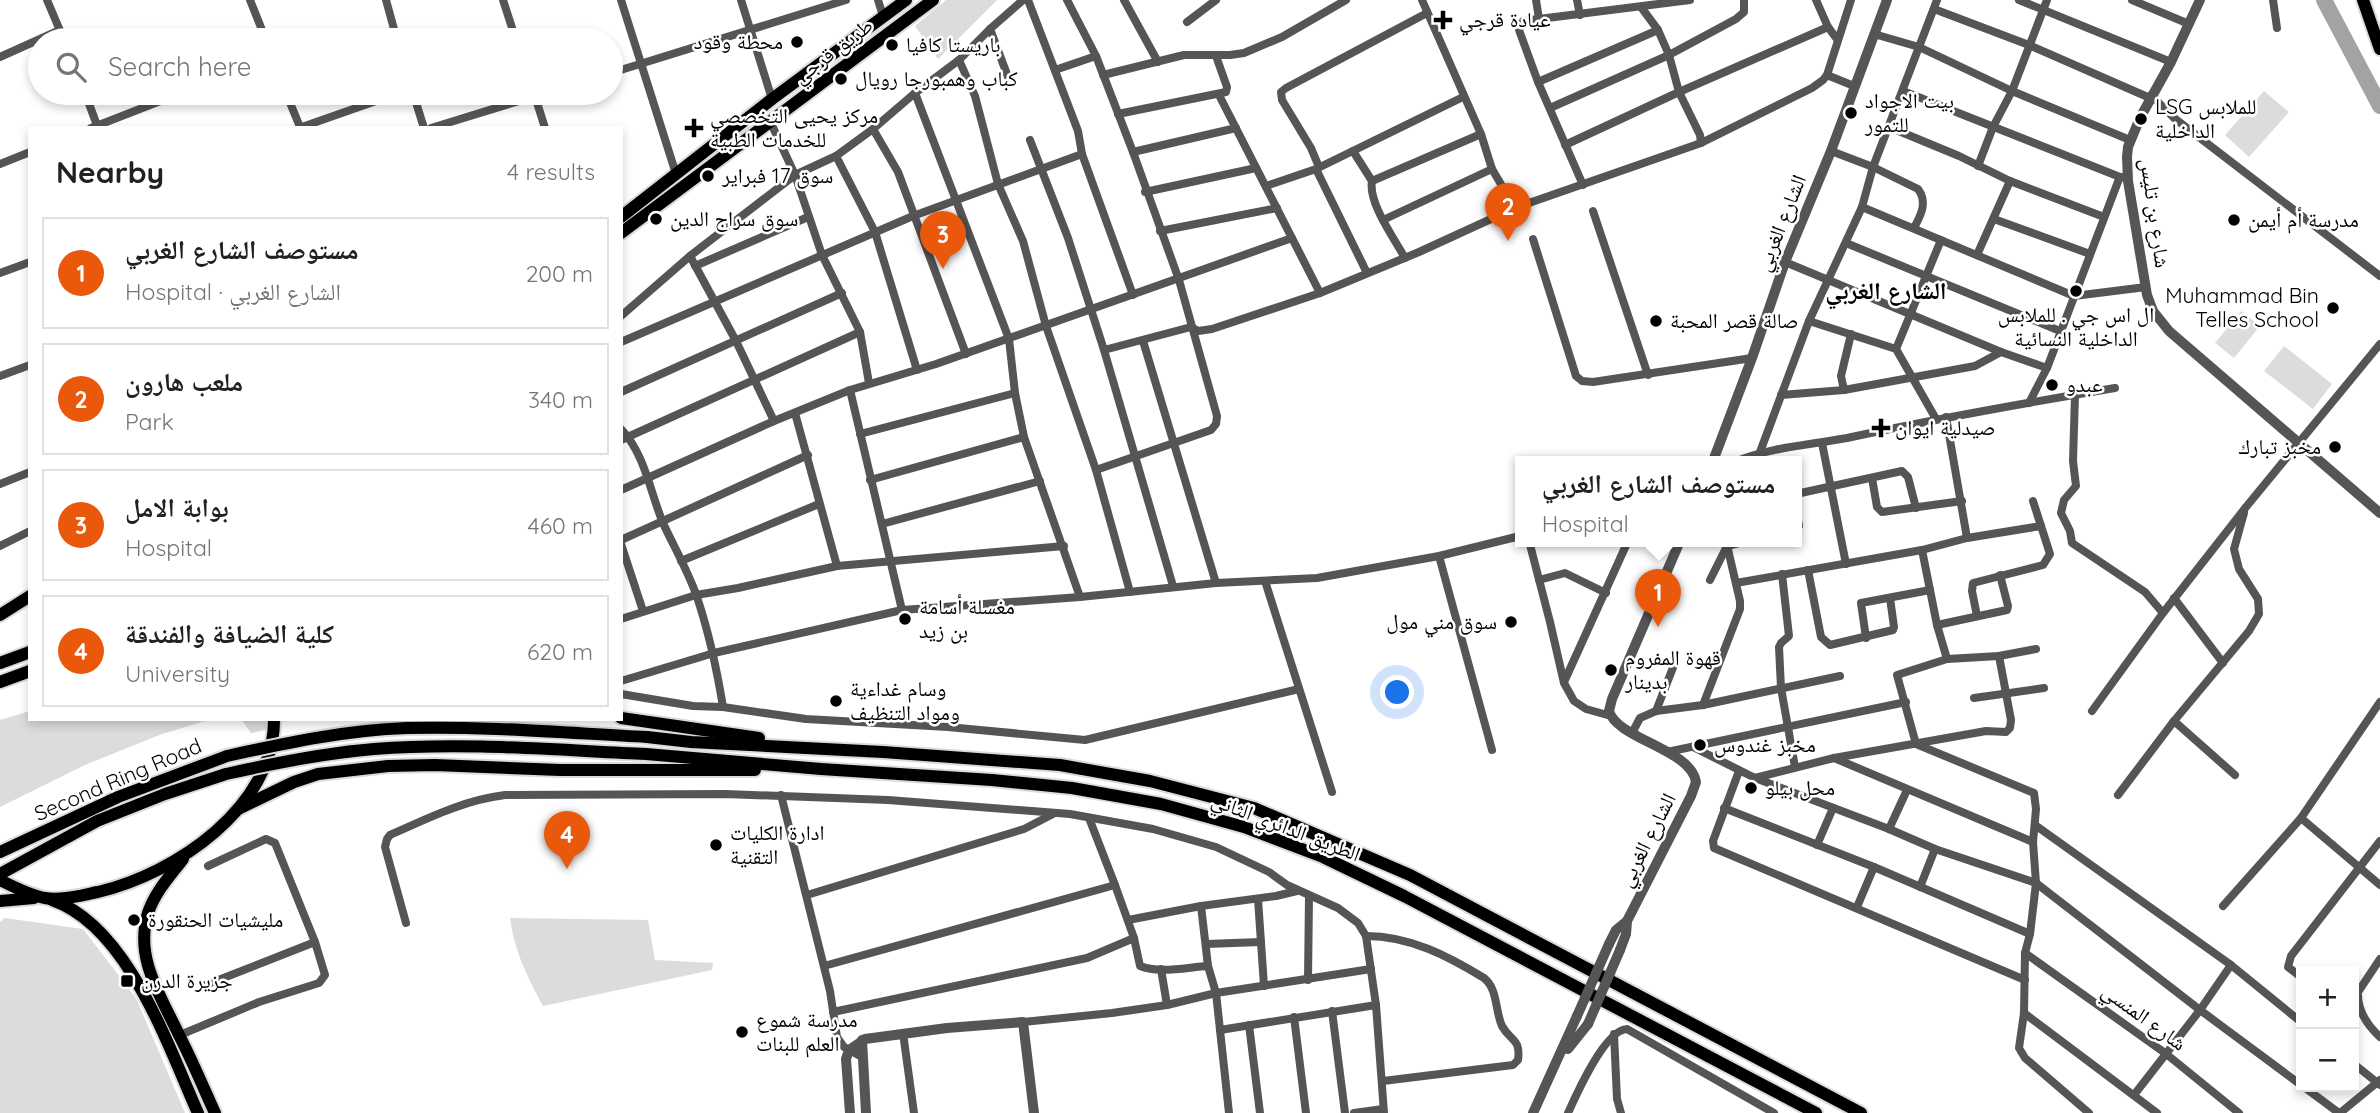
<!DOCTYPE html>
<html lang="en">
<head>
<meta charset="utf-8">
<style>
  :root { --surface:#fff; --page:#f2f2f2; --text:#202124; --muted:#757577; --line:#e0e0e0; --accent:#ea580c }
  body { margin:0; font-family:Quicksand,"Noto Naskh Arabic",sans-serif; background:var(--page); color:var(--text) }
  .controls { position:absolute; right:21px; bottom:21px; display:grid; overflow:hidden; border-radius:0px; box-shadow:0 4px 10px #0003 }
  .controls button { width:63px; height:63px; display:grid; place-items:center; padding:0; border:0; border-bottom:2px solid var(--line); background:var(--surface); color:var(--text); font:35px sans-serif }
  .you { position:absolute; left:1398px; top:693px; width:24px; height:24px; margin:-18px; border:5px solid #fff; border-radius:50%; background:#1a73e8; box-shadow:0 0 0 10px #1a73e833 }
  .badge { display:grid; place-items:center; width:46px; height:46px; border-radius:50%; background:var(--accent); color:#fff; font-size:23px; font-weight:700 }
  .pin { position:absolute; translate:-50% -58px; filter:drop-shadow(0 2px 4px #0008) }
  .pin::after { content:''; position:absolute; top:37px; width:24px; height:21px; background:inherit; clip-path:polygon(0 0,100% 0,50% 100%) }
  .popup { position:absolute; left:1515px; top:456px; width:287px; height:91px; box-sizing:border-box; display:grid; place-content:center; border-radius:0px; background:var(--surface); filter:drop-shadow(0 2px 5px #0005); font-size:23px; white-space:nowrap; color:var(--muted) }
  .popup b { font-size:26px; color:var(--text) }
  .popup::after { content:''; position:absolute; left:50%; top:100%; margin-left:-14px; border:14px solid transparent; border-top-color:var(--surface) }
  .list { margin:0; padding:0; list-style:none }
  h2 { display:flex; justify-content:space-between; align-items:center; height:91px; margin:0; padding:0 28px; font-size:30px }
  h2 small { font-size:23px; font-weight:400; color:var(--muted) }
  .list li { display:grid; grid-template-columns:46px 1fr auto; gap:21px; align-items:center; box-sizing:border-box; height:112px; margin:0 14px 14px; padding:0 14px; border:2px solid var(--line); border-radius:0px }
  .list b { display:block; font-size:26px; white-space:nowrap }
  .list p { margin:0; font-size:23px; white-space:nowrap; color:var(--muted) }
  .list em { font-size:23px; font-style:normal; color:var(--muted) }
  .icon { flex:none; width:38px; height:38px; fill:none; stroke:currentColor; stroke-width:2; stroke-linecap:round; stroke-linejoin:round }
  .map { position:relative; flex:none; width:2380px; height:1113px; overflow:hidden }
  .search { position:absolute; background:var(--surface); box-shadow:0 4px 10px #0003; left:28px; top:28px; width:595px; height:77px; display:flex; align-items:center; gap:18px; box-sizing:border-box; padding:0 24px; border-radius:38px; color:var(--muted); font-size:26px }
  .panel { position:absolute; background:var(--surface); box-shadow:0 4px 10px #0003; left:28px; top:126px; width:595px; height:595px; border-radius:0px }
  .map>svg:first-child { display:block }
  .green { fill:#dcdcdc }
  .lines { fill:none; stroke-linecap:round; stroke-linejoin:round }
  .river { stroke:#a3a3a3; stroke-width:16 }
  .trunk-casing { stroke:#dbdbdb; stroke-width:16 }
  .minor { stroke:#555; stroke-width:8 }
  .tertiary { stroke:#555; stroke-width:10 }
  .trunk { stroke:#000; stroke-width:12 }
  .trunk-bridge-casing { stroke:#dbdbdb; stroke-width:16; stroke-linecap:butt }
  .tertiary-bridge { stroke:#555; stroke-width:10 }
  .trunk-bridge { stroke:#000; stroke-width:12 }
  .poi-dot { fill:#000; stroke:#fff; stroke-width:2.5 }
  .labels { text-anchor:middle; stroke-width:5; stroke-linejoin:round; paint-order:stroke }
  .poi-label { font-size:21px; fill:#000; stroke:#fff; text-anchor:start }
  .street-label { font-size:21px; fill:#000; stroke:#fff }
  .quarter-label { font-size:24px; font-weight:bold; fill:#000; stroke:#fff }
</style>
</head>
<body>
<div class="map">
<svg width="2380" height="1113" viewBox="0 0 2380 1113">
  <rect width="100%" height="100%" fill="#fff"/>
  <g class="green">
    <polygon points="946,0 997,0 938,59 915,26"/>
    <polygon points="2264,91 2289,112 2249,157 2225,135"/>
    <polygon points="2241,311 2260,326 2234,358 2215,343"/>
    <polygon points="2284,346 2332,384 2313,409 2264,371"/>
    <polygon points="30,711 30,719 212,719 162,734 85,765 0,807 0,720"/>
    <polygon points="241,719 267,719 266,730 251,733"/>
    <polygon points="5,918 83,929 136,998 185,1113 0,1113 0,922"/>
    <path d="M510,918L648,920L655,960L713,963L712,970L543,1006C527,976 515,953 510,918Z"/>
  </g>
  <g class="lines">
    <polyline class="river" points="2324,0 2380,106"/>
    <g class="trunk-casing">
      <g id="trunk">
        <polyline points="2363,0 2380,49"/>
        <polyline points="621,217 772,99 906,0"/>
        <polyline points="621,233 933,0"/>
        <polyline points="0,615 30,596"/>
        <polyline points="0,663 30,652"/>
        <polyline points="0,682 30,671"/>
        <polyline points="621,718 759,738"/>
        <polyline points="647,737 691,742 883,752 1060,765 1150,781 1254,808 1410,875 1861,1113"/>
        <polyline points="646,754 821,769 992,780 1072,788 1161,804 1244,827 1323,857 1404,896 1816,1113"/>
        <polyline points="238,809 294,782 318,774 388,766 435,765 560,770 755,770"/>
        <polyline points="0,852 118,797 227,756"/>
        <path d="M183,859C170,876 155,892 148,913C134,958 161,996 179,1035C192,1060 203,1087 215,1113"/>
        <polyline points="0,874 97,821 165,794 226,774"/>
        <path d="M0,880C14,887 29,895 45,898C61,901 82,895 98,892C175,874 275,807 274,719"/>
        <path d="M52,900C128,926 168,1046 198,1113"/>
        <polyline points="0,901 34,898"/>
      </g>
    </g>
    <g class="minor">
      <polyline points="47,0 64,40"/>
      <polyline points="250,0 266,40"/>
      <polyline points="386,0 397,40"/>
      <polyline points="503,0 516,40"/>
      <polyline points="621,0 676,174"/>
      <polyline points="741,0 772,99"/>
      <polyline points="878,0 883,16"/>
      <polyline points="1028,0 1078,131 1082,154 1133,295"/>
      <polyline points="1067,0 1096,56 1133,152 1179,280 1217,416 1216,424 1211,430 1096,470"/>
      <polyline points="1124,0 1158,62"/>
      <polyline points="1422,0 1481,134 1492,169 1515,208"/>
      <polyline points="1536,0 1539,19"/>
      <polyline points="1577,0 1580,15"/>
      <polyline points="1816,0 1828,27 1837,39"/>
      <polyline points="2019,0 2171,62"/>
      <polyline points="2132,0 2189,24"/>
      <polyline points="2273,0 2277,28"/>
      <polyline points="1641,7 1658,30 1669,55 1679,92 1700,135 1701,143"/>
      <polyline points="1934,9 2029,45 2150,98"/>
      <polyline points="1187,22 1216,0"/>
      <polyline points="990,29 1008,77"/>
      <polyline points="1874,34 1919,47 2012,91 2130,140"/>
      <polyline points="0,57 60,30"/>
      <polyline points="959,60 975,96 998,184 1023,241 1046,326 1096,470 1130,592"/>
      <polyline points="1055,70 1096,56"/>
      <polyline points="611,73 846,0"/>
      <polyline points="1103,75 1184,55 1230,55 1244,53 1282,37 1346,0"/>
      <polyline points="1827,75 1854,86"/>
      <polyline points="1538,82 1658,30"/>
      <polyline points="1903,91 2120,177"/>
      <polyline points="85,93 98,128"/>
      <polyline points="286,93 300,127"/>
      <polyline points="413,93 424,128"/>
      <polyline points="534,93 545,128"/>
      <polyline points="915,93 1009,339 1015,393 1024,437 1080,597"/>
      <polyline points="1219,95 1320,293"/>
      <polyline points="2151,95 2174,118 2380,276"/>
      <polyline points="1550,108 1669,55 1736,19 1744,12 1744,0"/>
      <polyline points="1118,114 1226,92 1227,87 1216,56"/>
      <polyline points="770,121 795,175 822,255 860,332 869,383"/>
      <polyline points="1889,127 1959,156 2010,181 2104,217"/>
      <polyline points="91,128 181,93"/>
      <polyline points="299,128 399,93"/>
      <polyline points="431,128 545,93"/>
      <polyline points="873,129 898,172 966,354"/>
      <polyline points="1030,140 1068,238 1104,350 1173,586"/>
      <polyline points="1565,145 1679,92 1828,27"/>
      <path d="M1353,151L1372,181C1368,203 1394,238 1405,258"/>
      <path d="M1831,151L1873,167L1918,189C1928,202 1921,215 1914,228"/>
      <polyline points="1133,152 1236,128"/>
      <polyline points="836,156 875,232 917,370"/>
      <polyline points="0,164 30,152"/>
      <polyline points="1978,166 1993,127 2012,91 2047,0"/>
      <polyline points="1319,167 1311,148 1282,100 1281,92 1286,88 1427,13"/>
      <polyline points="1372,181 1481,134"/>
      <polyline points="1583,185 1538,82 1519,30 1523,21 1690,0"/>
      <polyline points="1266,186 1316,169"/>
      <polyline points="1145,192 1256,168"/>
      <polyline points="1862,207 2074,296 2146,287"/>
      <polyline points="1593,211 1648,375"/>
      <polyline points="1994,219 2090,254"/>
      <polyline points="1383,220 1492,169"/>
      <polyline points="1160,231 1277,208"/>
      <polyline points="1533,239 1576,376 1582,381 1593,382 1752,358"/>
      <polyline points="1846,243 2060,331"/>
      <polyline points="1977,255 2010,181"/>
      <polyline points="690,256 736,341 774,421"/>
      <polyline points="1785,262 2001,352 2047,368"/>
      <polyline points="695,266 808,217"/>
      <polyline points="0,273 30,262"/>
      <polyline points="1367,273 1316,169 1463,97"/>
      <polyline points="621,316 690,256 795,175 836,156 873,129 915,93 959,60 990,29 1023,0"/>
      <polyline points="1809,321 1896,349 1936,419"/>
      <polyline points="1143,341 1216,583"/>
      <polyline points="621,342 913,216 1082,154"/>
      <polyline points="1896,349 1941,240"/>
      <polyline points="1104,350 1191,327 1198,331 1212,329 1320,293 1419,252 1515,208 1701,143 1812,88 1823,80 1827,75 1851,0"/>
      <polyline points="0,376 30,365"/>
      <polyline points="850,390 902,610"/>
      <polyline points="1844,390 1841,376 1851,334"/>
      <polyline points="621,392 842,293"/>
      <polyline points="1781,395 1844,390 1975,366 2001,352"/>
      <polyline points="2075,395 2073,461 2076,486 2064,500 2061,513 2070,531 2072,543 2145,592 2163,613"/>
      <polyline points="2029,403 2047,368 2119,179 2127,175"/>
      <polyline points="795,413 837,566"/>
      <polyline points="1946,417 1967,538"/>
      <path d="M621,429C645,454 650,492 663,523C674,547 688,571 697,597C709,633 717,670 723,707L806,719L948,727L1085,740L1299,689"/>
      <polyline points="860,434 1015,393"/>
      <polyline points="621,440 860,332"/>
      <polyline points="1822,443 1846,564"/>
      <polyline points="1760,452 1809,321 1862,207 1873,167 1937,0"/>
      <path d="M1737,461C1772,447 1810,445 1847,438C1936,419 2025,403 2115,388"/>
      <polyline points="1872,478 1877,507 1882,512 1962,501"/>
      <polyline points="870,480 1024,437"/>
      <polyline points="0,484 30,472"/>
      <polyline points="621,490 774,421 850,390 936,364 1292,238"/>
      <polyline points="1796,494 1902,471 1908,477 1916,508"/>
      <polyline points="1796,509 1799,526 1796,529"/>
      <polyline points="882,524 1040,481"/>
      <polyline points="621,540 808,455"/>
      <polyline points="1529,541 1550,622 1564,683 1574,701 1586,709 1611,716"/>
      <polyline points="621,544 643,611"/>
      <polyline points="0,546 30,531"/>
      <polyline points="1922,550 1937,625 1947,659"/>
      <polyline points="1439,556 1492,750"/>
      <polyline points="681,561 819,504"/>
      <polyline points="1808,570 1821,637 1830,645 1893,630 1894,627 1890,598"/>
      <polyline points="1782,574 1789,636 1781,643 1779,647 1781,688 1795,767"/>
      <polyline points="1539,580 1565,573 1606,593"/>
      <polyline points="1710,580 1727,546 1747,541"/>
      <polyline points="1265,581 1332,792"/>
      <polyline points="1736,583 1922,550 1967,538 2041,526"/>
      <polyline points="2174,598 2223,663"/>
      <polyline points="1977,616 1972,591 1973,583 2043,565 2050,554 2033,501"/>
      <polyline points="621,619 696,595 738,588 837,566 1064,546"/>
      <polyline points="1937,625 2007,610 2008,606 2000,575"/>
      <polyline points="1866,638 1861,603 1930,590"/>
      <polyline points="2036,649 1999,656 1947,659 1897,675 1916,744 2034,793 2036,809 2033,842 2036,883 2030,934 2025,953 2024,1013 2019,1048 2025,1058 2089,1113"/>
      <polyline points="621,681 714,653 902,610 1080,597 1216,583 1317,578 1439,556 1520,536"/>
      <polyline points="1564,682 1628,541"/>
      <polyline points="621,694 693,706 723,707"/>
      <polyline points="1974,698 2044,688"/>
      <polyline points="1703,705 1740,609 1740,601 1726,541"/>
      <polyline points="1656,711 1674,665"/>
      <polyline points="2092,711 2163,613 2246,507 2380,344"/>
      <polyline points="2174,721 2235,775"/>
      <polyline points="1632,733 1640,718 1656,711 1703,705 1840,676"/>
      <polyline points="1693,747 1755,778 1834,758 1986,731 2006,732 2010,728 2011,720 1999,656"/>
      <polyline points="1667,752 1906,702"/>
      <polyline points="1834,758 2033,842"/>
      <polyline points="1739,771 1713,841 1714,848 2025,980"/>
      <polyline points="1755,778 1889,829 1935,849 2036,883 2200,1010 2301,1085"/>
      <polyline points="781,795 830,991 837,1037 844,1047 862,1057"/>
      <polyline points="2118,795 2174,721 2249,631 2259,614 2258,599 2239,569 2234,549 2244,513"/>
      <polyline points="1724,808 1874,867 2030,934"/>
      <polyline points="2301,818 2380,885"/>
      <polyline points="2035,825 2231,965 2301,1022"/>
      <polyline points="1889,829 1907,790"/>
      <polyline points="1817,845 1833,808"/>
      <path d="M1115,885L1134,938L1140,966C1159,974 1188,967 1208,966"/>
      <polyline points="1920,887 1935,849"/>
      <polyline points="807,895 1024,829 1053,814"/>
      <polyline points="1258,899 1264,986"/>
      <polyline points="1201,906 1208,966 1216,993 1229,1113"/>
      <polyline points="2223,906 2301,818 2380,702"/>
      <polyline points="1857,907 1874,867"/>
      <polyline points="1128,920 1201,906 1276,896 1297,891"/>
      <path d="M406,923L385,847L387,839L390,835C428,818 464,800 505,795L725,794L888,800L1070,814L1153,829L1216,847L1269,872L1287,885L1338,908L1358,923L1366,936L1376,1005L1384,1113"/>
      <path d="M1366,936C1410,936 1448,956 1484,978C1498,989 1495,1011 1502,1026C1510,1041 1521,1038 1518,1060L1513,1065L1383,1081"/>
      <polyline points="1206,944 1261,942"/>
      <polyline points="2025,953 2165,1053 2239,1113"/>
      <path d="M2380,959L2358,992C2357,1011 2367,1025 2380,1037"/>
      <polyline points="824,966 1115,885 1089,818"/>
      <polyline points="1161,969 1167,1005"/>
      <polyline points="2301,977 2288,967 2291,956 2380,841"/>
      <polyline points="1308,980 1309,896"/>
      <polyline points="203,986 315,942"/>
      <polyline points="1332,1011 1345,1113"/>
      <polyline points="833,1012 1087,958 1134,938"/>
      <polyline points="2024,1013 2157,1113"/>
      <polyline points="1294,1017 1306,1113"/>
      <polyline points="1023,1022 1112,1013 1167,1005 1216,993 1371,969"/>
      <polyline points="1249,1025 1260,1113"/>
      <polyline points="1220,1030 1376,1005"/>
      <polyline points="903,1033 914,1113"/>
      <polyline points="1614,1034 1617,1099 1621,1113"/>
      <polyline points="180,1035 259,1002 319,983 325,975 315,942 275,843 266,839 208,866"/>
      <polyline points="2354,1064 2380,1085"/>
      <polyline points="2304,1087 2339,1113"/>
      <polyline points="2134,1095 2200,1010 2231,965"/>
      <polyline points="1354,1113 1383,1109"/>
      <path d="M1568,1113C1577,1093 1605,1030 1627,1029L1774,1113"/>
      <polyline points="2340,1113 2380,1080"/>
    </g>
    <g class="tertiary">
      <polyline points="2200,0 2171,62 2140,118 2128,147 2127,157 2128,181 2147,295 2153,311 2169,331 2380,513"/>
      <polyline points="1713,461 1752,358 1785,262 1831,151 1887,0"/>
      <path d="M1609,944L1616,930L1627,921L1691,796L1696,782C1691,749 1617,739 1609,711L1612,699L1680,541"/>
      <polyline points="1620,950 1626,934 1627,921"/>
      <polyline points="862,1040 866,1113"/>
      <polyline points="1568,1049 1588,1024"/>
      <polyline points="850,1113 846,1059 849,1050 865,1039 947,1028 1023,1022 1034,1113"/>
      <polyline points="1533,1113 1577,1016"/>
    </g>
    <use href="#trunk" class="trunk"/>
    <g class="trunk-bridge-casing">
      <g id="trunk-bridge">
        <path d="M227,756C286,743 346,730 407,728C487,726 567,733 647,737"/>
        <path d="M226,774C275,763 324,753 374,749C464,742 556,750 646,754"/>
      </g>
    </g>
    <g class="tertiary-bridge">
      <polyline points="1577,1016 1609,944"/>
      <polyline points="1588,1024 1620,950"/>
    </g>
    <use href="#trunk-bridge" class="trunk-bridge"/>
  </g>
  <g class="poi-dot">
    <path d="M1439.5 9.5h7v7h7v7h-7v7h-7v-7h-7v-7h7z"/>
    <circle cx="797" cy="42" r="7"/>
    <circle cx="892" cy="45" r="7"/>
    <circle cx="841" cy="79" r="7"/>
    <circle cx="1851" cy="113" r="7"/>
    <circle cx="2141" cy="119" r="7"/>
    <path d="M690.5 117.5h7v7h7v7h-7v7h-7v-7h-7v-7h7z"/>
    <circle cx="708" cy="176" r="7"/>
    <circle cx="656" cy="219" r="7"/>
    <circle cx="2234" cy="220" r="7"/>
    <circle cx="2076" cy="291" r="7"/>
    <circle cx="2333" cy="308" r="7"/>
    <circle cx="1656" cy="321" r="7"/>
    <circle cx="2052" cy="385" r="7"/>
    <path d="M1877.5 417.5h7v7h7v7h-7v7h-7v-7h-7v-7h7z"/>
    <circle cx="2335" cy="447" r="7"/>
    <circle cx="905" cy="619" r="7"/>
    <circle cx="1511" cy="622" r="7"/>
    <circle cx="1611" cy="670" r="7"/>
    <circle cx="836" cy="701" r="7"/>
    <circle cx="1700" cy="745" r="7"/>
    <circle cx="1751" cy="788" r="7"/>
    <circle cx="716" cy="845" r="7"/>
    <circle cx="134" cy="920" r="7"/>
    <rect x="120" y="974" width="14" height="14" rx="3.5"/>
    <circle cx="742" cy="1032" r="7"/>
  </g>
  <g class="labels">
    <g class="poi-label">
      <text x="1459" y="27">عيادة قرجي</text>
      <text x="783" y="49" text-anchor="end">محطة وقود</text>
      <text x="906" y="52">باريستا كافيا</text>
      <text x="855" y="86">كباب وهمبورجا رويال</text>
      <text x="1865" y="108">بيت الاجواد<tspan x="1865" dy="24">للتمور</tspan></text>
      <text x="2155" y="114">LSG للملابس<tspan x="2155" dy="24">الداخلية</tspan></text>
      <text x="710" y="123">مركز يحيى التخصصي<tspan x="710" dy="24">للخدمات الطبية</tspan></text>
      <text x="722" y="183">سوق 17 فبراير</text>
      <text x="670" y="226">سوق سراج الدين</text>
      <text x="2248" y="227">مدرسة أم أيمن</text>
      <text x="2319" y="303" text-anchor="end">Muhammad Bin<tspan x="2319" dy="24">Telles School</tspan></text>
      <text x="2076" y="322" text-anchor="middle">ال اس جي . للملابس<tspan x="2076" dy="24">الداخلية النسائية</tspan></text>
      <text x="1670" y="328">صالة قصر المحبة</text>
      <text x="2066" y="392">عبدو</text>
      <text x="1895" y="435">صيدلية ايوان</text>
      <text x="2321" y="454" text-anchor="end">مخبز تبارك</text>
      <text x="919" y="614">مغسلة أسامة<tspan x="919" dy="24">بن زيد</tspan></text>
      <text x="1497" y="629" text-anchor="end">سوق مني مول</text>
      <text x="1625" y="665">قهوة المفروم<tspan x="1625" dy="24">بدينار</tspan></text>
      <text x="850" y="696">وسام غداءية<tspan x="850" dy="24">ومواد التنظيف</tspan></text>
      <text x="1714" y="752">مخبز غندوس</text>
      <text x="1765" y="795">محل بيلو</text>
      <text x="730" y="840">ادارة الكليات<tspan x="730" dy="24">التقنية</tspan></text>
      <text x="148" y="927">مليشيات الحنقورة</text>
      <text x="141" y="988">جزيرة الدرن</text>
      <text x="756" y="1027">مدرسة شموع<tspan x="756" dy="24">العلم للبنات</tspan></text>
    </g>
    <g class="street-label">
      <text transform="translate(833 51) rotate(-37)" y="7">طريق قرجي</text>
      <text transform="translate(2155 213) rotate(82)" y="7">شارع بن تليس</text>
      <text transform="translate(1781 223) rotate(-68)" y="7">الشارع الغربي</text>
      <text transform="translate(118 780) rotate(-23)" y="7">Second Ring Road</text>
      <text transform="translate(1286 827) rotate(21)" y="7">الطريق الدائري الثاني</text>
      <text transform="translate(1647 840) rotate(-63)" y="7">الشارع الغربي</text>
      <text transform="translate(2144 1017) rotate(36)" y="7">شارع المنسي</text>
    </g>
    <g class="quarter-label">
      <text x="1886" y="299">الشارع الغربي</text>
    </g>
  </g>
</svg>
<div class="controls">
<button>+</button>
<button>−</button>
</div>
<div class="you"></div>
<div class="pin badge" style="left:1658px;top:627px">1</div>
<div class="popup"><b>مستوصف الشارع الغربي</b>Hospital</div>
<div class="pin badge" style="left:1508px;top:241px">2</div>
<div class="pin badge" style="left:943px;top:269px">3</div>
<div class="pin badge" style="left:567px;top:869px">4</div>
<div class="search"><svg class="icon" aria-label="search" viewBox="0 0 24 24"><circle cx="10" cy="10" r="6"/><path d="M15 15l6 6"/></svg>Search here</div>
<section class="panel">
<h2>Nearby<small>4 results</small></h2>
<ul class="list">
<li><span class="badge">1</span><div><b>مستوصف الشارع الغربي</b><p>Hospital · الشارع الغربي</p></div><em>200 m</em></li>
<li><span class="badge">2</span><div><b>ملعب هارون</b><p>Park</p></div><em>340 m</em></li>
<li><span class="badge">3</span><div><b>بوابة الامل</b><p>Hospital</p></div><em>460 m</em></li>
<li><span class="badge">4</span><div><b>كلية الضيافة والفندقة</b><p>University</p></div><em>620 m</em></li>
</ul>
</section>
</div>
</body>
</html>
